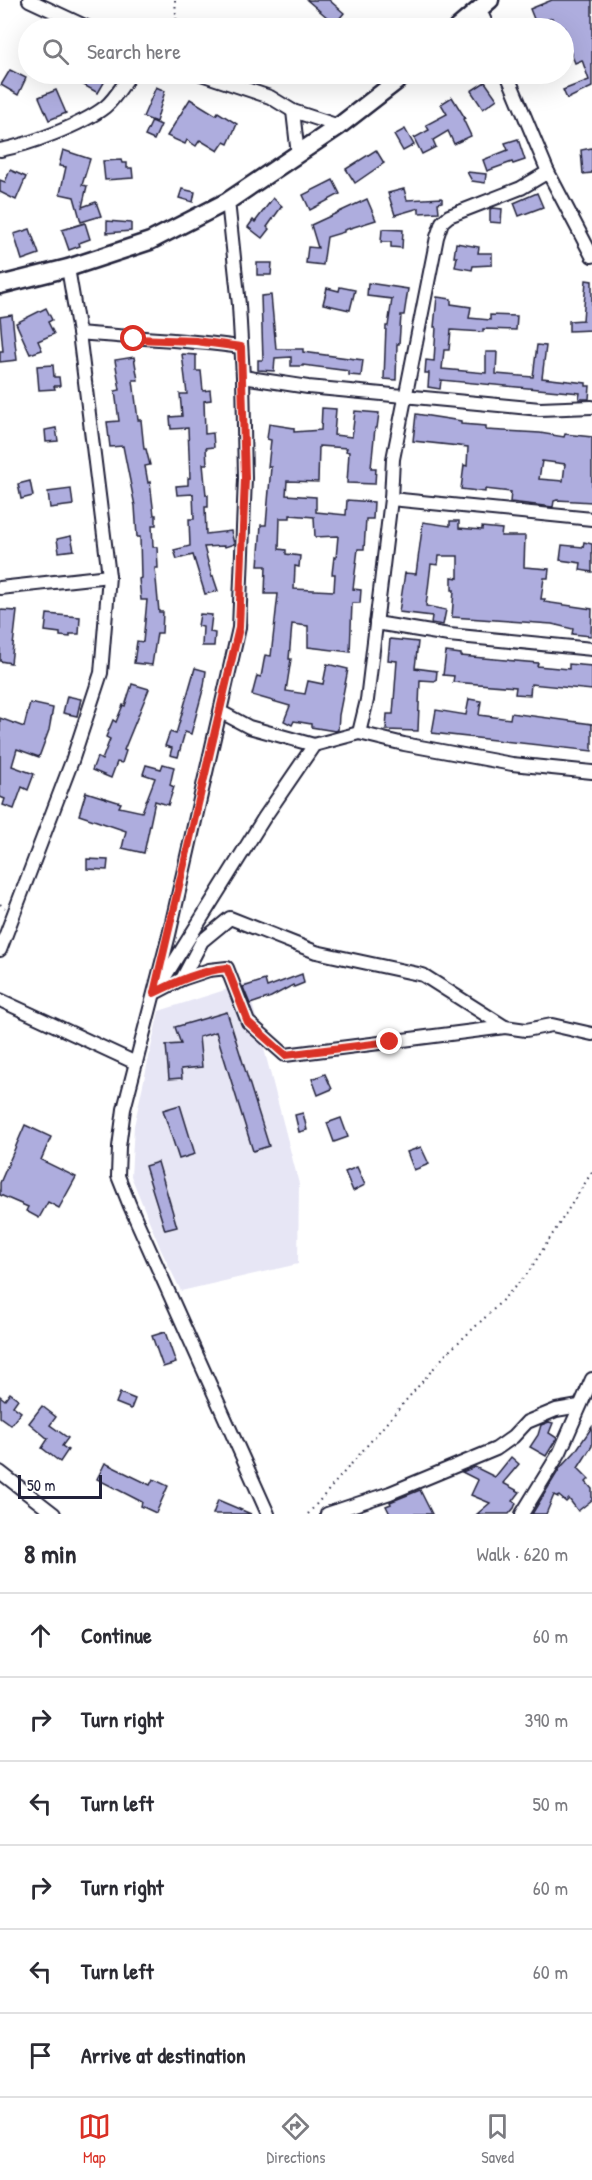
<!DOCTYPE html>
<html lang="en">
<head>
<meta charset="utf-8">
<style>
  :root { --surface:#fff; --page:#f2f2f3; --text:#2b2b33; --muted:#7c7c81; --line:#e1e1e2; --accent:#d93025 }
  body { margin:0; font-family:"Patrick Hand",sans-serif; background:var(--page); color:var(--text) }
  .scale { position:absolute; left:18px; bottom:15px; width:84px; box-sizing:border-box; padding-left:6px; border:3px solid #22223b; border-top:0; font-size:16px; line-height:21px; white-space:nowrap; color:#22223b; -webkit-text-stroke:4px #fff; paint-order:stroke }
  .stop { position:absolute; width:18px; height:18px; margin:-14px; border:4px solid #d93025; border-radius:50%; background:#fff }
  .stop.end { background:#d93025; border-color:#fff; box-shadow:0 2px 6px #0008 }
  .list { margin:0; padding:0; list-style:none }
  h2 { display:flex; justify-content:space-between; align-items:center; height:78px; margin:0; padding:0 24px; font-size:26px }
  h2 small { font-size:20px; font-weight:400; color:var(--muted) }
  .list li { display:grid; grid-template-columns:39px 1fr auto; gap:18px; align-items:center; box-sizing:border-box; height:84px; padding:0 24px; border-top:2px solid var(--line) }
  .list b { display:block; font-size:22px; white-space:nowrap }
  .list em { font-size:20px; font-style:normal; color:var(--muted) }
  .icon { flex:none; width:33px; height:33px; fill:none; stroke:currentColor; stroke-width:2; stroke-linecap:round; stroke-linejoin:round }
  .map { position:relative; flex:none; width:592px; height:1514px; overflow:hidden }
  .search { position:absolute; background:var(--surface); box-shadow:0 6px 24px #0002; left:18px; right:18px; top:18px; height:66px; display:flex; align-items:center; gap:15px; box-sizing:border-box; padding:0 21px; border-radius:33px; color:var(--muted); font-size:22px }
  .sheet { height:582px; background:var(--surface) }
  nav { display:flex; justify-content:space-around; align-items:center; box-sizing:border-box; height:84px; border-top:2px solid var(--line); background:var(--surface); font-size:16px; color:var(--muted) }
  nav a { display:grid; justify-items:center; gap:3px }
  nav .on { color:var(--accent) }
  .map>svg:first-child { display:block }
  .built { fill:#e7e6f5 }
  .building { fill:#aeadde; stroke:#22223b; stroke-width:1.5; fill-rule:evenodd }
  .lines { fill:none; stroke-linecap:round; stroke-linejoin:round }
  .street-casing { stroke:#22223b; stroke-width:16 }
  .secondary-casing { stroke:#22223b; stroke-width:21 }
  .path { stroke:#22223b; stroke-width:2; stroke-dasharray:1.5 4.5; stroke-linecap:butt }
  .street { stroke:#fff; stroke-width:12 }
  .secondary { stroke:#fff; stroke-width:16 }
  .route { stroke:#d93025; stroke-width:8 }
</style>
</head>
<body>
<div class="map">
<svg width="592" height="1514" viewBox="0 0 592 1514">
  <rect width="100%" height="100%" fill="#fff"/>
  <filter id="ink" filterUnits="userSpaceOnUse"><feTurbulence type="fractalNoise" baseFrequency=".0167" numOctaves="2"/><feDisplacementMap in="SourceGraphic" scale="12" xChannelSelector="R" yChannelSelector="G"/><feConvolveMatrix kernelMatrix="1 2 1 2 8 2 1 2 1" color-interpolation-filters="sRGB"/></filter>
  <g filter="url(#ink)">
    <polygon class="built" points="247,983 299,1184 298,1264 181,1291 161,1250 131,1176 134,1126 159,1011"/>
    <g class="building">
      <polygon points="307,0 329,0 344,13 335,24"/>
      <polygon points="552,0 592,0 592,87 567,99 563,90 589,80 582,60 575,63 567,43 564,44 564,28 556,28 552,18 536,24 530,9"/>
      <polygon points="10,70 26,78 18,95 1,85"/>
      <polygon points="85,74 109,74 98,93 80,83"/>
      <polygon points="485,82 497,99 483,109 471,91"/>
      <polygon points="156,87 165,91 156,122 143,117"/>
      <polygon points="56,90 66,113 49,120 39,97"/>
      <polygon points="452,97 465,118 463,119 471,136 454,144 448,131 433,140 436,147 422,154 414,138 429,130 426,125 447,114 441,104"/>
      <polygon points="190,99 216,115 218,112 237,124 228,144 224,142 218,151 200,140 196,146 187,140 185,144 167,136"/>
      <polygon points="152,121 161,125 154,140 145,136"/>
      <polygon points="405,129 414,145 403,151 394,135"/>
      <polygon points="518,139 525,160 513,164 512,162 487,171 483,160 508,150 505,143"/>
      <polygon points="592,148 592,173 583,174 581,150"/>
      <polygon points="63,150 90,159 82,185 87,186 82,207 96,202 101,216 81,222 74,197 60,194 66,167 59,166"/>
      <polygon points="376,150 384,163 355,183 346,169"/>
      <polygon points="121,160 122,163 127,163 127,168 132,168 133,178 105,180 103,161"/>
      <polygon points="10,170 26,177 16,200 0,192 0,180 5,182"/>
      <polygon points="467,172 486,174 485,183 472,181"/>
      <polygon points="333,180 340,194 310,210 303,195"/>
      <polygon points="182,189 195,192 193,202 179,198"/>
      <polygon points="404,189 407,200 442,198 442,202 438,203 439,212 419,213 419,208 395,215 388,193"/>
      <polygon points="537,193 543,207 519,216 514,203"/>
      <polygon points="273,198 282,206 267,227 269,229 262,238 248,227 253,220 255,222"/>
      <polygon points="367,199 376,220 344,230 344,232 327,237 323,265 306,263 308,247 318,248 311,225"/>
      <polygon points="493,208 502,209 501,223 490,222 490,209"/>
      <polygon points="107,221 131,223 131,231 107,233"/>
      <polygon points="85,223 90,239 79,243 80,246 69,250 62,230"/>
      <polygon points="30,229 39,254 22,260 14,234"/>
      <polygon points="382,229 403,230 402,248 391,247 391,242 381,242"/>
      <polygon points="456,243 479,247 478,253 492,253 492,265 473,266 472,270 455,267 457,257 454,257"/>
      <polygon points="257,263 272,263 271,275 257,275"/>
      <polygon points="586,280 592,281 592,330 569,331 569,321 583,320"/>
      <polygon points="368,283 408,289 404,315 401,315 399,344 397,344 396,380 384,379 386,326 388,326 392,299 367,296"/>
      <polygon points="340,287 355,290 350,310 323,304 327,288 339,291"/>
      <polygon points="271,295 276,349 303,349 303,352 363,360 361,376 349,375 349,371 303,365 303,366 291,366 291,357 275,358 274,371 258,370 258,360 263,360 261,296"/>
      <polygon points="437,297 451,299 451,304 471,307 469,318 490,320 490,315 517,316 516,330 483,329 483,332 451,330 449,350 444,350 442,369 486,373 486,352 497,352 496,374 533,377 537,345 546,346 542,378 586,383 586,386 590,386 589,399 579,399 580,393 441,380 440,389 428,387 429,373 425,373 426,360 434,361 436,327 434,327"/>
      <polygon points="46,308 52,320 48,322 54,334 38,341 42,350 30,354 16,323"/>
      <polygon points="12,315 17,360 0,362 0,351 3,351 0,317"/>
      <polygon points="182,354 196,355 196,371 201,371 203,391 210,390 211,400 204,401 205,434 213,433 214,447 206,448 207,464 203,464 206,495 208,495 208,507 205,507 206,534 231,531 234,544 225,547 224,546 204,547 212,577 213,576 218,591 205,594 193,555 177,559 174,550 190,546 189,519 194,519 193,494 177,495 176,486 188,485 188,478 190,478 188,428 171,429 170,417 182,416 180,394 187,394"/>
      <polygon points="134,357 138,380 133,380 138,420 141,420 144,449 146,449 150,465 145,466 148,483 150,482 154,515 156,515 156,525 152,525 153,547 157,547 158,568 155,568 159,612 163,612 162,633 157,633 152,665 134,663 137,641 143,642 147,600 141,600 139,579 141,578 140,537 137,537 135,506 123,446 110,447 107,422 119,421 115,391 120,390 115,360"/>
      <polygon points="53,365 54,377 59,377 60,386 54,386 55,389 39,390 37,366"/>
      <path d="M322,408L336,409L334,435L352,437L355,411L379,413L377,428H375L371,468H376L375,484L347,483L349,452L346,451L347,448L319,446L318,482L287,481L286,495L316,497V512L346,515L347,500L374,502L373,519H366L364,549H358L353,589L361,590L360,603H352L350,652L308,647V626L292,624L289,659H291L286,691L305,694L308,681L323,684L327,664L348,669L339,715L338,730L335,731L311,727V724L294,721L292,725L284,721L290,706L252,695L257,676L261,677L265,655L271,656L278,594H265L266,566H258L261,525H266L271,467H268L271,440L267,439L269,424L294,428V432L321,430ZM290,515L314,517L315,537L338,536L336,558L334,557L332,574H335L334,591L294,589L295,566L299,567L300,556L286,554V550L279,549L280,518H290Z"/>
      <path d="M416,414L461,421V424L486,426V430L540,433L564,437L565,434L592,437V502L557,500L554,501L553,507L510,502L511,492L485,489V492L461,489L464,465L467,466L468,447L413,441ZM542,461L565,464L563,481L539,479Z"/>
      <polygon points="56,428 58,441 46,442 45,430"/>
      <polygon points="30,481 33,496 21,499 18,484"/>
      <polygon points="71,489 73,505 50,508 48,492"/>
      <polygon points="450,521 459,521 459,528 482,530 482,527 502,529 501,536 525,536 524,567 549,569 548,578 544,578 541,599 545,599 544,602 592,609 591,636 572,634 573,629 552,624 452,617 454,590 452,590 452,577 458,578 458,556 439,556 438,565 431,564 426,606 446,610 443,625 431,623 432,616 399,612 405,573 416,574 423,522 450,526"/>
      <polygon points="71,536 74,550 59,552 57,539"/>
      <polygon points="584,542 592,544 592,572 580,570 581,563 560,560 562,545 583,547"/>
      <polygon points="0,610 17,611 11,663 0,661"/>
      <polygon points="47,614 80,617 79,634 70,634 70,637 60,636 60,633 45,631"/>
      <polygon points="200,614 212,615 210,632 215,633 214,646 202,646 203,627 198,626"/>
      <polygon points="390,639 418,642 415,668 437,671 436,681 420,680 418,731 386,730 387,714 393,714 397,661 388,660"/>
      <polygon points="446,652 461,654 461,656 538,663 537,666 569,669 569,664 592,666 592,690 531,684 530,695 515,694 516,687 453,682 454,676 443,675"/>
      <polygon points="195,668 206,671 204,686 191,734 185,732 178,757 170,755 172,748 165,746 170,732 176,734"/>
      <polygon points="132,684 149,689 124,750 126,751 122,763 117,762 111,778 92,770 97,757 102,760 110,739 106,737 113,720 116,722 123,705 125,706"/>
      <polygon points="67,696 81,699 77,716 63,713"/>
      <polygon points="469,699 481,701 479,715 510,719 511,713 592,724 592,751 432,733 436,710 466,715"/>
      <polygon points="30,703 53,708 49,730 39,757 17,749 12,766 34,774 28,790 22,787 14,809 3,805 5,799 0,797 0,718 24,727"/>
      <polygon points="163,764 174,767 170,785 174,787 168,805 155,801 144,853 122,848 126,831 79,815 86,792 121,803 119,807 142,812 155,778 143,774 146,765 161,769"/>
      <polygon points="87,859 108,860 107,870 87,869"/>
      <polygon points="302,974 304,983 294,987 293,985 271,997 250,1004 243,987 265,980 267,987"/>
      <polygon points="227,1012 269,1146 253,1151 216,1032 199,1037 202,1067 181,1069 182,1078 169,1079 166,1045 181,1044 175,1027"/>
      <polygon points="325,1074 332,1089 318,1095 312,1079"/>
      <polygon points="180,1105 195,1154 179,1159 163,1110"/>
      <polygon points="303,1113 307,1130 299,1132 295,1115"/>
      <polygon points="341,1118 348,1137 334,1142 327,1123"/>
      <polygon points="25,1125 51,1137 41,1160 76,1177 59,1208 48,1202 39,1218 26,1211 28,1207 0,1195 0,1183"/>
      <polygon points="421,1147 429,1164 414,1170 407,1152"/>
      <polygon points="158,1162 177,1227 165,1230 145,1166"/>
      <polygon points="357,1167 365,1185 353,1191 345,1172"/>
      <polygon points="165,1332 176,1363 163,1367 152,1336"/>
      <polygon points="10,1393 18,1399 13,1406 21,1412 11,1425 0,1417 0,1396 5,1400"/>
      <polygon points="120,1393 135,1399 131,1409 116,1403"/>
      <polygon points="42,1406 56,1417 50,1425 68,1438 62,1446 68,1450 60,1462 42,1448 48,1439 29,1423"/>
      <polygon points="549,1422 553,1423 549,1433 557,1438 546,1456 530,1447 538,1435 541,1425"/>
      <polygon points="592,1427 592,1446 578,1468 589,1479 586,1482 592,1489 592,1500 578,1511 569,1499 566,1502 559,1496 558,1497 554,1495 546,1514 532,1514 560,1468 575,1452"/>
      <polygon points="511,1457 519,1464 503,1483 520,1492 513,1501 516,1503 514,1508 509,1514 477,1514 490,1503 471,1495 478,1480 462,1472 475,1467 495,1477"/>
      <polygon points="105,1463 150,1485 153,1479 168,1486 156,1513 141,1506 142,1502 97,1479"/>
      <polygon points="420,1490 432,1514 390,1514 386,1506 391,1504 390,1502"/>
      <polygon points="218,1500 251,1514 213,1514"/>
    </g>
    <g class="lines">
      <g class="street-casing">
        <g id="street">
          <polyline points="29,0 89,28"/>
          <polyline points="479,8 488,28"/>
          <polyline points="201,74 270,97 293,111 339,126"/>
          <polyline points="507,74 548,172 592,256"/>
          <polyline points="293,111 298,155"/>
          <path d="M0,150C28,145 82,125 105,107C115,99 123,84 131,74"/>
          <polyline points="228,201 239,305 243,377 245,478 239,628 169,935 124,1109 119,1147 118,1176 130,1206 268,1514"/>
          <path d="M79,333C133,338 187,339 241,347"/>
          <polyline points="243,377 308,387 540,409 592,407"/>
          <polyline points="391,499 592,519"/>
          <polyline points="0,588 109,576"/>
          <polyline points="376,623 449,635 592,649"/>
          <polyline points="221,712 249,727 314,745"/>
          <polyline points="359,733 367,700 391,499 393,459 437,237 442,222 449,216 521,188 548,172"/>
          <polyline points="0,950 72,761 101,673 109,576 79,333 68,268"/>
          <polyline points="182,979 209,970 227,968 248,1022 285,1055 505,1027"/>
          <polyline points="161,983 264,818 314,745 359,733 404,744 512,764 592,772"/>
          <polyline points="155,993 182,979 202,941 230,918 316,952 423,975 505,1027 526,1030 552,1025 592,1034"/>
          <polyline points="0,1000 136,1063"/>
          <polyline points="0,1472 54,1514"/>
          <polyline points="327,1514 390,1493 496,1449 513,1437 527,1422 556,1410 579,1406"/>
          <polyline points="522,1514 560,1452 592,1379"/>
        </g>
      </g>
      <g class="secondary-casing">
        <g id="secondary">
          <polyline points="457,28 490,0"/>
          <polyline points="0,285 68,268 150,241 228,201 339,126 406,74"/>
        </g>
      </g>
      <g class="path">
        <polyline points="175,0 177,28"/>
        <polyline points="0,904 5,908"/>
        <polyline points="308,1514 446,1354 492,1311 528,1273 592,1172"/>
      </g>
      <use href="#street" class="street"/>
      <use href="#secondary" class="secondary"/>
    </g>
  </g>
  <g class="lines" filter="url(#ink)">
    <path class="route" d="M134,339L196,341L241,347L245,478L239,628L154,993C178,981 200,971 227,968L248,1022L285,1055L390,1042"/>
  </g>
</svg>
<div class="scale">50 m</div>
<div class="stop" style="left:134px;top:339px"></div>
<div class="stop end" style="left:390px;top:1042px"></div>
<div class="search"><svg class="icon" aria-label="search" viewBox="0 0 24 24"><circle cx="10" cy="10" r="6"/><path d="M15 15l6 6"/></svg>Search here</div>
</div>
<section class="sheet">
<h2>8 min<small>Walk · 620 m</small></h2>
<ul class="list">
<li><svg class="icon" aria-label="ahead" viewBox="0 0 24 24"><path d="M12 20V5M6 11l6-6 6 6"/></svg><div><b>Continue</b></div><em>60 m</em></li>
<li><svg class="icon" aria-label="right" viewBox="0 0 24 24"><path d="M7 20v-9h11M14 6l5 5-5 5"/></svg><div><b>Turn right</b></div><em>390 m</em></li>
<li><svg class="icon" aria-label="left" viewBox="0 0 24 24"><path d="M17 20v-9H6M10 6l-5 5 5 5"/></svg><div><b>Turn left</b></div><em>50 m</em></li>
<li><svg class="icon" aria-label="right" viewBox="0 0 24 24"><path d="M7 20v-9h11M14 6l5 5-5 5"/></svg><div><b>Turn right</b></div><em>60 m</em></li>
<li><svg class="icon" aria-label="left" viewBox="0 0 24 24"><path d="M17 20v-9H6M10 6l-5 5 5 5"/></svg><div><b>Turn left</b></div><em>60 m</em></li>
<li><svg class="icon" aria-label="arrive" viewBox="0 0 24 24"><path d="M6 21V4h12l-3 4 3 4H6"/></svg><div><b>Arrive at destination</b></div></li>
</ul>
</section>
<nav>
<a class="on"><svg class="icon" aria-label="map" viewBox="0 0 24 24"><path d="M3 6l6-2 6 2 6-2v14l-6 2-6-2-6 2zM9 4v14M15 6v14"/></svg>Map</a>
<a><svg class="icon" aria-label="directions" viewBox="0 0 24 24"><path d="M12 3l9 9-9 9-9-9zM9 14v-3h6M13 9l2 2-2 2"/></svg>Directions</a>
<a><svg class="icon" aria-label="saved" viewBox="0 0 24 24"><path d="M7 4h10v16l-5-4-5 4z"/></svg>Saved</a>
</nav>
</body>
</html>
